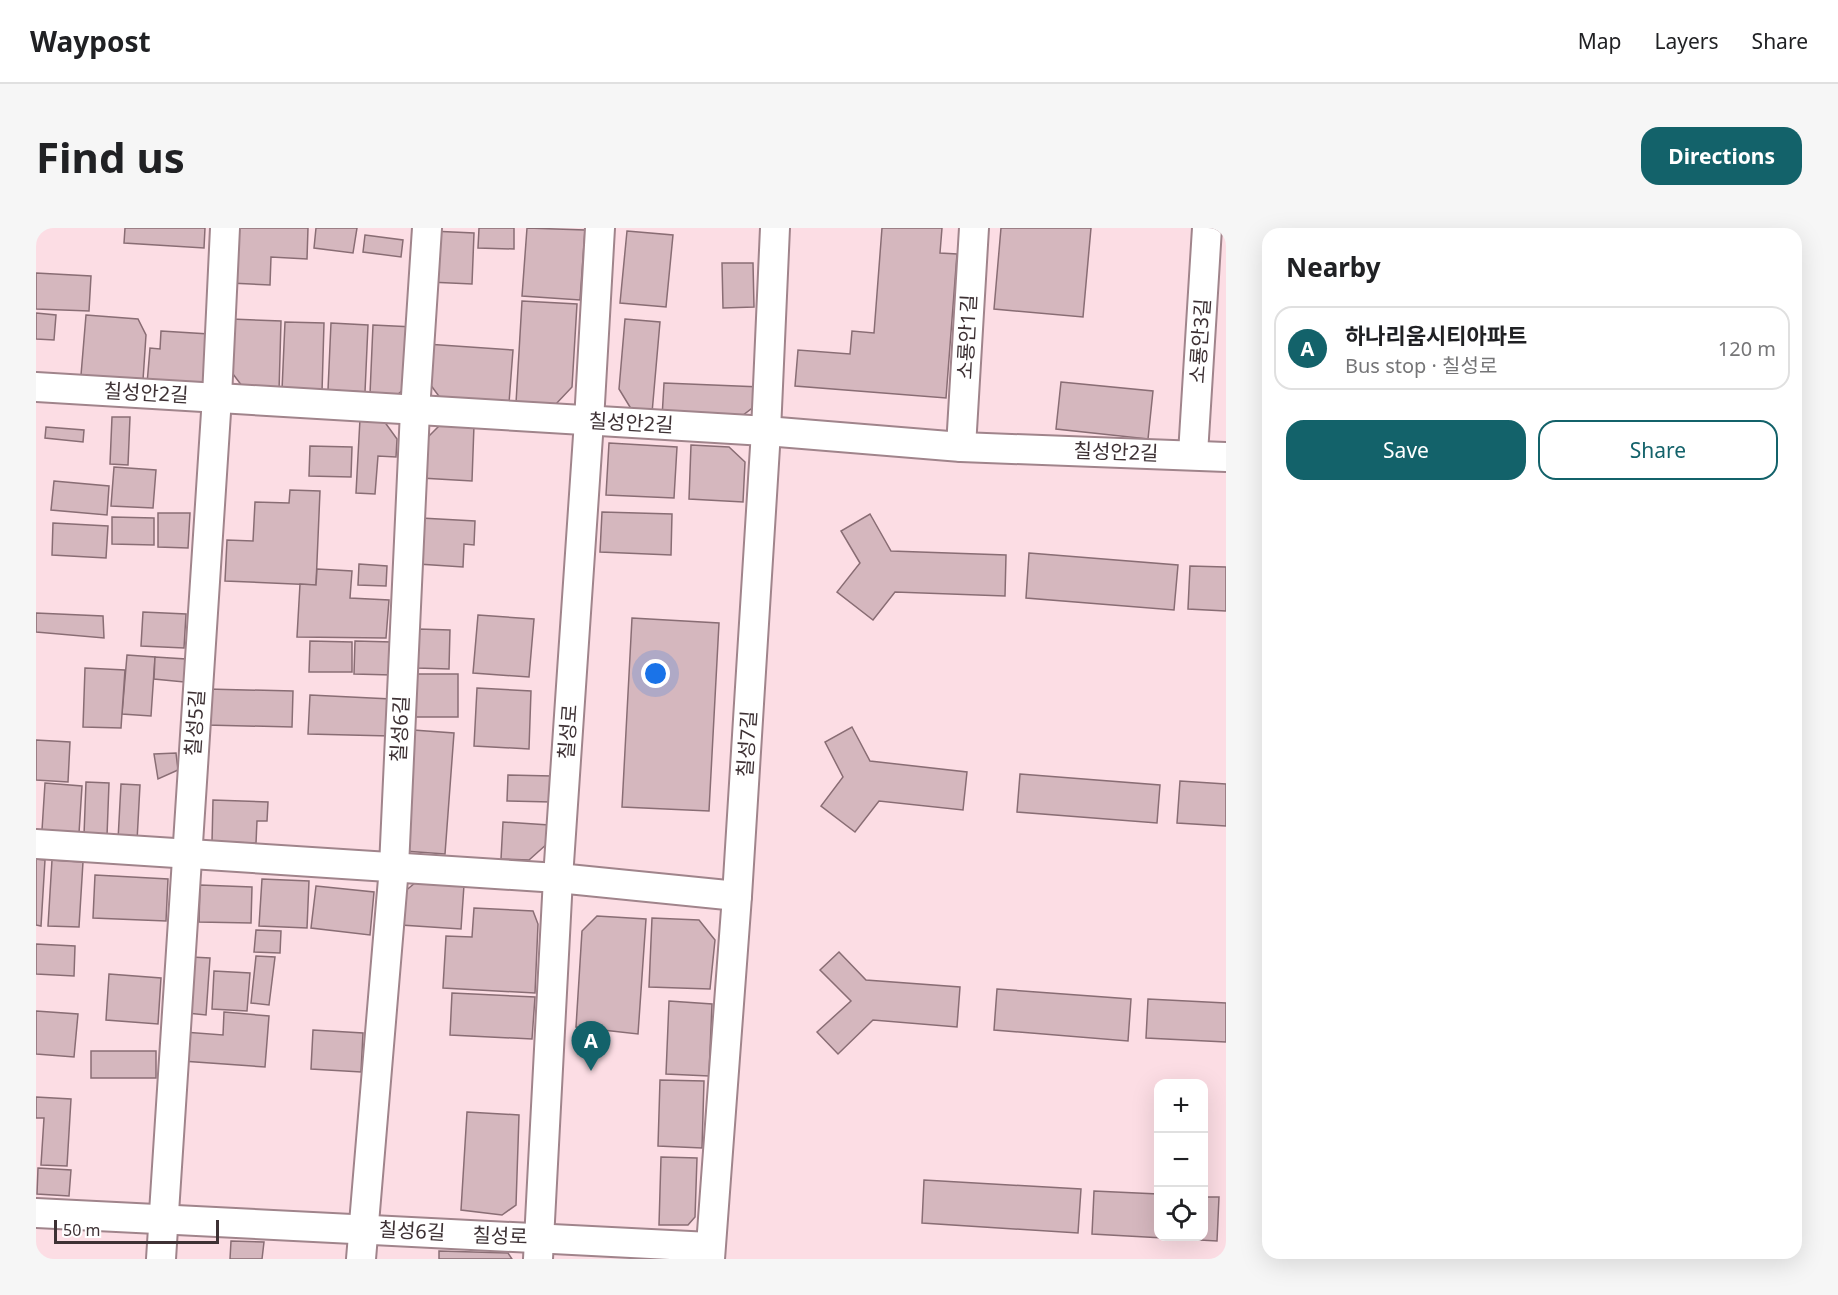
<!DOCTYPE html>
<html lang="en">
<head>
<meta charset="utf-8">
<style>
  :root { --surface:#fff; --page:#f6f6f6; --text:#202124; --muted:#757577; --line:#e0e0e0; --accent:#13626a }
  body { margin:0; font-family:"Noto Sans","Noto Sans KR",sans-serif; background:var(--page); color:var(--text) }
  .controls { position:absolute; right:18px; bottom:18px; display:grid; overflow:hidden; border-radius:12px; box-shadow:0 6px 24px #0002 }
  .controls button { width:54px; height:54px; display:grid; place-items:center; padding:0; border:0; border-bottom:2px solid var(--line); background:var(--surface); color:var(--text); font:30px sans-serif }
  .scale { position:absolute; left:18px; bottom:15px; width:165px; box-sizing:border-box; padding-left:6px; border:3px solid #3d3134; border-top:0; font-size:16px; line-height:21px; white-space:nowrap; color:#3d3134; -webkit-text-stroke:4px #fff; paint-order:stroke }
  .you { position:absolute; left:620px; top:446px; width:21px; height:21px; margin:-15px; border:4px solid #fff; border-radius:50%; background:#1a73e8; box-shadow:0 0 0 9px #1a73e833 }
  .badge { display:grid; place-items:center; width:39px; height:39px; border-radius:50%; background:var(--accent); color:#fff; font-size:20px; font-weight:700 }
  .pin { position:absolute; translate:-50% -50px; filter:drop-shadow(0 2px 3px #0008) }
  .pin::after { content:''; position:absolute; top:32px; width:21px; height:18px; background:inherit; clip-path:polygon(0 0,100% 0,50% 100%) }
  .list { margin:0; padding:0; list-style:none }
  h2 { display:flex; justify-content:space-between; align-items:center; height:78px; margin:0; padding:0 24px; font-size:26px }
  h2 small { font-size:20px; font-weight:400; color:var(--muted) }
  .list li { display:grid; grid-template-columns:39px 1fr auto; gap:18px; align-items:center; box-sizing:border-box; height:84px; margin:0 12px 12px; padding:0 12px; border:2px solid var(--line); border-radius:18px }
  .list b { display:block; font-size:22px; white-space:nowrap }
  .list p { margin:0; font-size:20px; white-space:nowrap; color:var(--muted) }
  .list em { font-size:20px; font-style:normal; color:var(--muted) }
  .actions { display:flex; gap:12px; padding:18px 24px }
  .actions a { flex:1; padding:14px 0; border:2px solid var(--accent); border-radius:18px; text-align:center; font-size:21px; color:var(--accent) }
  .actions .main { background:var(--accent); color:#fff }
  .icon { flex:none; width:33px; height:33px; fill:none; stroke:currentColor; stroke-width:2; stroke-linecap:round; stroke-linejoin:round }
  .map { position:relative; flex:none; width:1190px; height:1031px; overflow:hidden; border-radius:18px }
  header { display:flex; align-items:center; gap:36px; box-sizing:border-box; height:84px; padding:0 30px; background:var(--surface); border-bottom:2px solid var(--line) }
  header strong { font-size:28px }
  nav { display:flex; gap:33px; margin-inline-start:auto; font-size:21px }
  .intro { display:flex; align-items:center; justify-content:space-between; box-sizing:border-box; height:144px; padding:0 36px }
  h1 { margin:0; font-size:42px }
  .button { padding:15px 27px; border-radius:18px; background:var(--accent); color:#fff; font-size:21px; font-weight:700 }
  main { display:flex; gap:36px; padding:0 36px }
  aside { flex:1; background:var(--surface); border-radius:18px; box-shadow:0 6px 24px #0002 }
  .map>svg:first-child { display:block }
  .building { fill:#d5b7be; stroke:#896d74; stroke-width:1.5 }
  .lines { fill:none; stroke-linecap:round; stroke-linejoin:round }
  .minor-casing { stroke:#a0848b; stroke-width:32 }
  .minor { stroke:#fff; stroke-width:28 }
  .labels { text-anchor:middle; stroke-width:4.5; stroke-linejoin:round; paint-order:stroke }
  .street-label { font-size:20px; fill:#3d3134; stroke:#fff }
</style>
</head>
<body>
<header>
<strong>Waypost</strong>
<nav><a>Map</a><a>Layers</a><a>Share</a></nav>
</header>
<div class="intro"><h1>Find us</h1><a class="button">Directions</a></div>
<main>
<div class="map">
<svg width="1190" height="1031" viewBox="0 0 1190 1031">
  <rect width="100%" height="100%" fill="#fcdde4"/>
  <g class="building">
    <polygon points="89,0 169,0 168,20 88,15"/>
    <polygon points="197,0 272,0 271,31 235,29 234,57 194,55"/>
    <polygon points="280,0 321,0 317,25 278,20"/>
    <polygon points="443,0 478,0 478,21 442,20"/>
    <polygon points="491,0 549,2 544,72 486,68"/>
    <polygon points="846,0 906,0 904,25 921,26 910,170 759,158 762,122 814,126 816,103 838,105"/>
    <polygon points="965,0 1055,0 1047,89 958,81"/>
    <polygon points="395,3 438,5 436,56 393,54"/>
    <polygon points="591,3 637,7 630,79 584,75"/>
    <polygon points="329,7 367,12 365,29 327,24"/>
    <polygon points="686,35 717,35 718,79 687,80"/>
    <polygon points="0,45 55,48 53,83 0,81"/>
    <polygon points="486,73 541,76 536,159 519,177 480,175"/>
    <polygon points="0,85 20,87 18,112 0,111"/>
    <polygon points="50,87 102,91 110,107 107,152 45,147"/>
    <polygon points="195,91 245,93 243,163 209,162 194,142"/>
    <polygon points="589,91 624,94 616,185 597,184 583,161"/>
    <polygon points="249,94 288,95 286,164 246,162"/>
    <polygon points="295,95 332,97 329,164 292,162"/>
    <polygon points="337,97 378,99 376,154 361,167 334,166"/>
    <polygon points="125,103 173,106 170,160 111,156 114,120 124,121"/>
    <polygon points="390,116 477,122 473,175 405,171 388,148"/>
    <polygon points="1025,154 1117,163 1112,211 1020,201"/>
    <polygon points="628,155 725,159 724,174 698,194 626,190"/>
    <polygon points="76,189 94,189 92,237 74,236"/>
    <polygon points="324,191 348,193 361,211 360,229 342,228 339,266 320,265"/>
    <polygon points="405,196 438,197 436,253 385,250 386,215"/>
    <polygon points="10,199 48,202 47,214 9,210"/>
    <polygon points="573,215 641,219 638,270 570,267"/>
    <polygon points="655,217 693,219 709,234 707,274 653,271"/>
    <polygon points="274,218 316,219 315,249 273,248"/>
    <polygon points="78,239 120,242 117,280 75,278"/>
    <polygon points="18,253 73,258 71,287 15,282"/>
    <polygon points="254,262 284,263 280,357 189,353 191,312 217,313 219,274 253,275"/>
    <polygon points="566,284 636,286 635,327 564,324"/>
    <polygon points="122,285 154,285 152,320 122,319"/>
    <polygon points="834,286 855,323 970,327 969,368 859,364 837,392 801,364 824,335 805,303"/>
    <polygon points="76,289 118,290 118,317 76,316"/>
    <polygon points="385,290 439,293 438,317 428,316 427,339 382,336"/>
    <polygon points="17,295 72,298 70,330 16,327"/>
    <polygon points="993,325 1142,337 1138,382 990,370"/>
    <polygon points="323,336 351,338 350,358 322,357"/>
    <polygon points="1154,338 1190,339 1190,383 1152,381"/>
    <polygon points="281,341 316,343 314,370 353,372 350,410 261,409 264,356 280,357"/>
    <polygon points="107,384 150,386 148,420 105,418"/>
    <polygon points="0,385 67,388 68,410 0,404"/>
    <polygon points="442,387 498,391 493,449 437,445"/>
    <polygon points="596,390 683,395 673,583 586,579"/>
    <polygon points="382,401 414,402 413,441 381,440"/>
    <polygon points="274,413 316,414 316,444 273,444"/>
    <polygon points="319,413 356,414 356,447 318,446"/>
    <polygon points="91,427 119,429 115,488 86,486"/>
    <polygon points="119,429 150,431 148,454 118,451"/>
    <polygon points="49,440 89,442 85,500 47,499"/>
    <rect x="376" y="446" width="46" height="43"/>
    <polygon points="441,460 495,463 493,521 438,518"/>
    <polygon points="171,461 257,463 256,499 170,497"/>
    <polygon points="274,467 355,471 354,508 272,506"/>
    <polygon points="816,499 834,533 931,544 927,582 843,573 819,604 785,578 807,549 789,514"/>
    <polygon points="377,502 418,505 409,626 368,623"/>
    <polygon points="0,512 34,514 32,554 0,552"/>
    <polygon points="140,525 142,542 122,551 118,526"/>
    <polygon points="984,546 1124,557 1121,595 981,584"/>
    <polygon points="472,547 516,548 515,574 471,573"/>
    <polygon points="1144,553 1190,556 1190,598 1141,595"/>
    <polygon points="50,554 73,555 71,608 48,607"/>
    <polygon points="9,555 46,558 43,605 6,602"/>
    <polygon points="85,556 104,557 101,613 82,612"/>
    <polygon points="177,572 232,574 231,593 221,593 220,615 176,614"/>
    <polygon points="467,594 513,597 512,615 493,632 465,631"/>
    <polygon points="0,631 9,632 5,698 0,697"/>
    <polygon points="16,632 47,634 43,699 12,698"/>
    <polygon points="59,647 132,651 130,693 57,690"/>
    <polygon points="226,651 273,653 271,700 223,698"/>
    <polygon points="380,654 428,657 425,701 365,697 367,665"/>
    <polygon points="164,657 216,659 215,695 163,694"/>
    <polygon points="280,658 338,664 334,707 275,700"/>
    <polygon points="438,680 497,683 502,696 499,765 407,760 410,708 436,709"/>
    <polygon points="561,688 610,691 602,806 540,799 546,703"/>
    <polygon points="616,690 663,692 679,712 674,761 613,759"/>
    <polygon points="220,702 245,703 244,725 218,724"/>
    <polygon points="0,716 39,718 38,748 0,746"/>
    <polygon points="803,724 830,752 924,759 921,799 837,792 802,826 781,804 815,773 784,742"/>
    <polygon points="220,728 239,729 233,777 215,775"/>
    <polygon points="155,729 174,730 170,787 151,785"/>
    <polygon points="178,743 214,745 211,783 176,781"/>
    <polygon points="73,746 125,750 122,796 70,792"/>
    <polygon points="961,761 1095,771 1092,813 958,802"/>
    <polygon points="416,765 499,769 496,811 414,807"/>
    <polygon points="1112,771 1190,775 1190,814 1110,810"/>
    <polygon points="633,773 676,776 673,848 630,846"/>
    <polygon points="0,783 42,786 38,829 0,826"/>
    <polygon points="188,784 233,788 229,839 146,833 148,804 187,807"/>
    <polygon points="277,802 327,805 325,844 275,841"/>
    <rect x="55" y="823" width="65" height="27"/>
    <polygon points="624,852 668,853 666,920 622,918"/>
    <polygon points="0,869 35,871 31,938 5,937 8,890 0,890"/>
    <polygon points="431,884 483,887 480,977 466,987 425,982"/>
    <polygon points="625,929 661,930 659,989 652,997 623,997"/>
    <polygon points="2,940 35,942 33,968 1,966"/>
    <polygon points="888,952 1045,961 1042,1005 886,995"/>
    <polygon points="1058,963 1122,966 1122,1008 1168,1008 1168,969 1183,969 1181,1013 1056,1006"/>
    <polygon points="195,1013 228,1014 226,1031 194,1031"/>
    <polygon points="403,1023 472,1025 476,1031 403,1031"/>
  </g>
  <g class="lines">
    <g class="minor-casing">
      <g id="minor">
        <polyline points="0,159 730,203 925,219 1190,229"/>
        <polyline points="925,219 938,0"/>
        <polyline points="1157,226 1171,0"/>
        <polyline points="0,616 522,650 701,668"/>
        <polyline points="0,985 674,1019"/>
        <polyline points="125,1031 181,169 189,0"/>
        <polyline points="325,1031 358,639 379,183 391,0"/>
        <polyline points="502,1031 522,650 553,193 564,0"/>
        <polyline points="674,1031 701,668 730,203 739,0"/>
      </g>
    </g>
    <use href="#minor" class="minor"/>
  </g>
  <g class="labels">
    <g class="street-label">
      <text transform="translate(931 109) rotate(-87)" y="7">소룡안1길</text>
      <text transform="translate(1164 113) rotate(-86)" y="7">소룡안3길</text>
      <text transform="translate(110 165) rotate(3)" y="7">칠성안2길</text>
      <text transform="translate(595 195) rotate(3)" y="7">칠성안2길</text>
      <text transform="translate(1080 224) rotate(2)" y="7">칠성안2길</text>
      <text transform="translate(159 495) rotate(-86)" y="7">칠성5길</text>
      <text transform="translate(364 501) rotate(-87)" y="7">칠성6길</text>
      <text transform="translate(532 504) rotate(-86)" y="7">칠성로</text>
      <text transform="translate(711 516) rotate(-86)" y="7">칠성7길</text>
      <text transform="translate(376 1003) rotate(3)" y="7">칠성6길</text>
      <text transform="translate(464 1008) rotate(2)" y="7">칠성로</text>
    </g>
  </g>
</svg>
<div class="controls">
<button>+</button>
<button>−</button>
<button><svg class="icon" aria-label="locate" viewBox="0 0 24 24"><circle cx="12" cy="12" r="6"/><path d="M12 2v4M12 18v4M2 12h4M18 12h4"/></svg></button>
</div>
<div class="scale">50 m</div>
<div class="you"></div>
<div class="pin badge" style="left:555px;top:843px">A</div>
</div>
<aside>
<h2>Nearby<small></small></h2>
<ul class="list">
<li><span class="badge">A</span><div><b>하나리움시티아파트</b><p>Bus stop · 칠성로</p></div><em>120 m</em></li>
</ul>
<div class="actions"><a class="main">Save</a><a>Share</a></div>
</aside>
</main>
</body>
</html>
